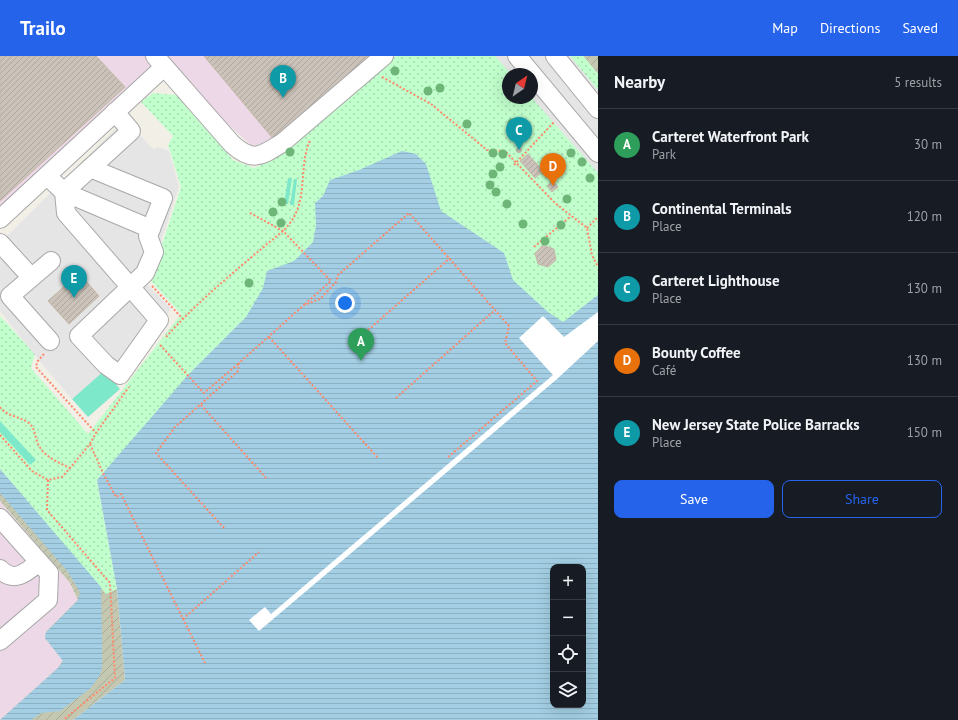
<!DOCTYPE html>
<html lang="en">
<head>
<meta charset="utf-8">
<style>
  :root { --surface:#171b24; --page:#242831; --text:#f1f3f6; --muted:#9ea1a6; --line:#363941; --accent:#2563eb }
  body { margin:0; font-family:"PT Sans",sans-serif; background:var(--page); color:var(--text) }
  .controls { position:absolute; right:12px; bottom:12px; display:grid; overflow:hidden; border-radius:8px; box-shadow:0 4px 16px #0002 }
  .controls button { width:36px; height:36px; display:grid; place-items:center; padding:0; border:0; border-bottom:1px solid var(--line); background:var(--surface); color:var(--text); font:20px sans-serif }
  .compass { position:absolute; left:502px; top:12px; width:36px; height:36px; border-radius:50%; background:var(--surface); box-shadow:0 4px 16px #0002; rotate:35deg }
  .you { position:absolute; left:345px; top:247px; width:14px; height:14px; margin:-10px; border:3px solid #fff; border-radius:50%; background:#1a73e8; box-shadow:0 0 0 6px #1a73e833 }
  .badge { display:grid; place-items:center; width:26px; height:26px; border-radius:50%; background:var(--accent); color:#fff; font-size:13px; font-weight:700 }
  .pin { position:absolute; translate:-50% -33px; filter:drop-shadow(0 1px 2px #0008) }
  .pin::after { content:''; position:absolute; top:21px; width:14px; height:12px; background:inherit; clip-path:polygon(0 0,100% 0,50% 100%) }
  .list { margin:0; padding:0; list-style:none }
  h2 { display:flex; justify-content:space-between; align-items:center; height:52px; margin:0; padding:0 16px; font-size:17px }
  h2 small { font-size:13px; font-weight:400; color:var(--muted) }
  .list li { display:grid; grid-template-columns:26px 1fr auto; gap:12px; align-items:center; box-sizing:border-box; height:72px; padding:0 16px; border-top:1px solid var(--line) }
  .list b { display:block; font-size:15px; white-space:nowrap }
  .list p { margin:0; font-size:13px; white-space:nowrap; color:var(--muted) }
  .list em { font-size:13px; font-style:normal; color:var(--muted) }
  .actions { display:flex; gap:8px; padding:12px 16px }
  .actions a { flex:1; padding:9px 0; border:1px solid var(--accent); border-radius:8px; text-align:center; font-size:14px; color:var(--accent) }
  .actions .main { background:var(--accent); color:#fff }
  .icon { flex:none; width:22px; height:22px; fill:none; stroke:currentColor; stroke-width:2; stroke-linecap:round; stroke-linejoin:round }
  .map { position:relative; flex:none; width:598px; height:664px; overflow:hidden }
  header { display:flex; align-items:center; gap:24px; box-sizing:border-box; height:56px; padding:0 20px; background:var(--accent); color:#fff }
  header strong { font-size:19px }
  nav { display:flex; gap:22px; margin-inline-start:auto; font-size:14px }
  main { display:flex }
  aside { flex:1; background:var(--surface) }
  .map>svg:first-child { display:block }
  .industrial { fill:#ecd8e6 }
  .construction { fill:url(#construction-furrows) }
  .park { fill:url(#park-dots); fill-rule:evenodd }
  .pitch { fill:#7ee8ca }
  .parking { fill:#e5e5e5 }
  .water { fill:url(#water-rules); fill-rule:evenodd }
  .pier { fill:#fff }
  .building { fill:url(#building-hatch); stroke:#c5b8a7 }
  .lines { fill:none; stroke-linecap:round; stroke-linejoin:round }
  .minor-casing { stroke:#a8a8a8; stroke-width:20 }
  .path { stroke:#ff8a6b; stroke-width:2; stroke-dasharray:2 2; stroke-linecap:butt }
  .minor { stroke:#fff; stroke-width:18 }
  .tree { fill:#6eb677 }
</style>
</head>
<body>
<header>
<strong>Trailo</strong>
<nav><a>Map</a><a>Directions</a><a>Saved</a></nav>
</header>
<main>
<div class="map">
<svg width="598" height="664" viewBox="0 0 598 664">
  <defs>
    <pattern id="construction-furrows" width="10" height="10" patternUnits="userSpaceOnUse"><rect width="10" height="10" fill="#c5c8b1"/><path d="M-1 1l2-2M0 10L10 0M9 11l2-2" fill="none" stroke="#a9ac98"/></pattern>
    <pattern id="park-dots" width="8" height="8" patternUnits="userSpaceOnUse"><rect width="8" height="8" fill="#c1ffcd"/><path d="M2 2h.1M6 6h.1" fill="none" stroke="#a6dab0" stroke-width="1.8" stroke-linecap="round"/></pattern>
    <pattern id="water-rules" width="6" height="5" patternUnits="userSpaceOnUse"><rect width="6" height="5" fill="#a3cee3"/><path d="M0 2.5h6" fill="none" stroke="#8cb1c2"/></pattern>
    <pattern id="building-hatch" width="6" height="6" patternUnits="userSpaceOnUse"><rect width="6" height="6" fill="#cbc3b9"/><path d="M-1 1l2-2M0 6l6-6M5 7l2-2" fill="none" stroke="#aea79f"/></pattern>
  </defs>
  <rect width="100%" height="100%" fill="#f2efe7"/>
  <g class="industrial">
    <polygon points="0,0 376,0 275,85 252,90 163,10 0,151"/>
    <polygon points="0,445 70,527 78,544 45,582 63,605 58,612 0,664"/>
  </g>
  <g class="construction">
    <polygon points="583,0 598,0 598,18"/>
    <polygon points="0,413 106,537 117,533 125,624 73,664 0,664 58,612 63,604 45,582 46,576 78,544 70,527 0,445"/>
  </g>
  <path class="park" d="M396,0H583L598,18V285L103,417L97,425L117,533L106,538L0,413V260L35,298L31,312L88,378L181,258L150,224L181,131L168,89L173,80L141,46L153,37L176,39L233,104L254,112L275,103ZM508,18H532V42H508Z"/>
  <g class="pitch">
    <polygon points="288,122 292,122 288,148 284,148"/>
    <polygon points="294,123 297,123 294,149 290,149"/>
    <polygon points="104,314 120,333 88,361 72,343"/>
    <polygon points="0,365 36,404 30,409 0,376"/>
  </g>
  <g class="parking">
    <polygon points="495,0 570,0 598,34 598,117 532,42 532,18 511,18"/>
    <polygon points="125,63 154,94 158,91 169,95 179,131 147,228 171,253 163,262 127,320 104,315 72,343 43,309 0,255 0,187"/>
  </g>
  <g class="water">
    <path d="M402,95L416,98L426,108L441,155L504,197L513,224L548,256L563,266L598,239V664H73L125,624L117,533L97,424L188,319L246,261L263,232L267,215L294,205L313,186L316,170L315,147L323,140L330,124L359,114ZM553,511H583V649H553Z"/>
    <polygon points="0,413 101,531 102,582 102,612 100,619 91,632 60,655 41,657 31,664 0,664 58,612 63,605 45,582 46,576 78,544 80,536 68,516 0,437"/>
  </g>
  <polygon class="pier" points="598,256 598,285 557,323 259,575 249,564 265,551 271,558 553,319 519,282 543,260 564,281"/>
  <g class="building">
    <polygon points="0,0 96,0 125,31 0,145"/>
    <polygon points="204,0 376,0 275,85"/>
    <circle cx="519" cy="94" r="2.5"/>
    <polygon points="528,98 543,115 535,122 520,105"/>
    <polygon points="553,125 558,131 552,136 547,130"/>
    <polygon points="543,189 554,193 556,204 548,211 538,208 535,197"/>
    <polygon points="79,217 99,240 69,268 48,245"/>
  </g>
  <g class="lines">
    <g class="minor-casing">
      <g id="minor">
        <path d="M155,0L232,88C253,107 261,100 282,87L384,0"/>
        <polyline points="517,0 598,97"/>
        <polyline points="555,0 598,53"/>
        <polyline points="115,56 131,75 64,136 151,173"/>
        <polyline points="47,120 64,136 66,157 159,264 120,319 106,309 79,280 145,217 154,196 148,180 163,142 90,112"/>
        <polyline points="0,163 164,11"/>
        <polyline points="0,187 31,221"/>
        <polyline points="50,285 10,240 51,205"/>
        <polyline points="0,462 49,517 48,544 0,585"/>
        <path d="M0,513C14,528 27,516 39,506"/>
      </g>
    </g>
    <g class="path">
      <polyline points="382,21 431,48 487,94 505,95 555,147 587,172 592,199 598,211"/>
      <polyline points="514,109 554,66"/>
      <polyline points="250,157 283,175 331,225 305,248"/>
      <polyline points="587,172 598,161"/>
      <polyline points="534,191 571,160"/>
      <polyline points="152,230 183,263"/>
      <path d="M166,281C201,242 242,209 283,175C288,170 293,164 296,157C306,134 300,107 310,84"/>
      <polyline points="269,281 378,402"/>
      <polyline points="160,289 204,337 238,308"/>
      <polyline points="350,290 450,202"/>
      <polyline points="44,298 37,306 36,311 96,377"/>
      <polyline points="396,342 495,254"/>
      <polyline points="201,349 267,423"/>
      <path d="M0,351C7,361 21,360 30,368C35,373 35,381 38,388C44,401 58,406 70,412"/>
      <polyline points="0,379 32,415 48,424 62,421 70,412 90,388 96,377 129,331"/>
      <polyline points="90,388 103,417 116,441 121,438 205,607"/>
      <polyline points="48,424 47,454 110,527 115,622 63,664"/>
      <polyline points="224,472 156,397 175,371 238,315 239,307 304,249 320,243 336,226 338,219 409,157 509,270 505,287 537,325 447,402"/>
      <polyline points="183,563 259,496"/>
    </g>
    <use href="#minor" class="minor"/>
  </g>
  <g class="tree">
    <circle cx="395" cy="15" r="4.5"/>
    <circle cx="440" cy="32" r="4.5"/>
    <circle cx="428" cy="35" r="4.5"/>
    <circle cx="512" cy="67" r="4.5"/>
    <circle cx="467" cy="68" r="4.5"/>
    <circle cx="290" cy="96" r="4.5"/>
    <circle cx="493" cy="97" r="4.5"/>
    <circle cx="571" cy="97" r="4.5"/>
    <circle cx="503" cy="98" r="4.5"/>
    <circle cx="582" cy="106" r="4.5"/>
    <circle cx="500" cy="111" r="4.5"/>
    <circle cx="493" cy="118" r="4.5"/>
    <circle cx="590" cy="122" r="4.5"/>
    <circle cx="490" cy="129" r="4.5"/>
    <circle cx="496" cy="136" r="4.5"/>
    <circle cx="567" cy="143" r="4.5"/>
    <circle cx="282" cy="146" r="4.5"/>
    <circle cx="507" cy="148" r="4.5"/>
    <circle cx="273" cy="156" r="4.5"/>
    <circle cx="281" cy="167" r="4.5"/>
    <circle cx="523" cy="168" r="4.5"/>
    <circle cx="561" cy="169" r="4.5"/>
    <circle cx="545" cy="185" r="4.5"/>
    <circle cx="249" cy="227" r="4.5"/>
  </g>
</svg>
<div class="controls">
<button>+</button>
<button>−</button>
<button><svg class="icon" aria-label="locate" viewBox="0 0 24 24"><circle cx="12" cy="12" r="6"/><path d="M12 2v4M12 18v4M2 12h4M18 12h4"/></svg></button>
<button><svg class="icon" aria-label="layers" viewBox="0 0 24 24"><path d="M12 4l9 5-9 5-9-5zM3 14l9 5 9-5"/></svg></button>
</div>
<svg class="compass" viewBox="-18 -18 36 36"><path d="M0-13l5 13h-10z" fill="#e53935"/><path d="M0 13l5-13h-10z" fill="#9ea1a6"/></svg>
<div class="you"></div>
<div class="pin badge" style="left:361px;top:305px;background:#2e9e5b">A</div>
<div class="pin badge" style="left:283px;top:42px;background:#0f9aa8">B</div>
<div class="pin badge" style="left:519px;top:94px;background:#0f9aa8">C</div>
<div class="pin badge" style="left:553px;top:130px;background:#e8710a">D</div>
<div class="pin badge" style="left:74px;top:242px;background:#0f9aa8">E</div>
</div>
<aside>
<h2>Nearby<small>5 results</small></h2>
<ul class="list">
<li><span class="badge" style="background:#2e9e5b">A</span><div><b>Carteret Waterfront Park</b><p>Park</p></div><em>30 m</em></li>
<li><span class="badge" style="background:#0f9aa8">B</span><div><b>Continental Terminals</b><p>Place</p></div><em>120 m</em></li>
<li><span class="badge" style="background:#0f9aa8">C</span><div><b>Carteret Lighthouse</b><p>Place</p></div><em>130 m</em></li>
<li><span class="badge" style="background:#e8710a">D</span><div><b>Bounty Coffee</b><p>Café</p></div><em>130 m</em></li>
<li><span class="badge" style="background:#0f9aa8">E</span><div><b>New Jersey State Police Barracks</b><p>Place</p></div><em>150 m</em></li>
</ul>
<div class="actions"><a class="main">Save</a><a>Share</a></div>
</aside>
</main>
</body>
</html>
